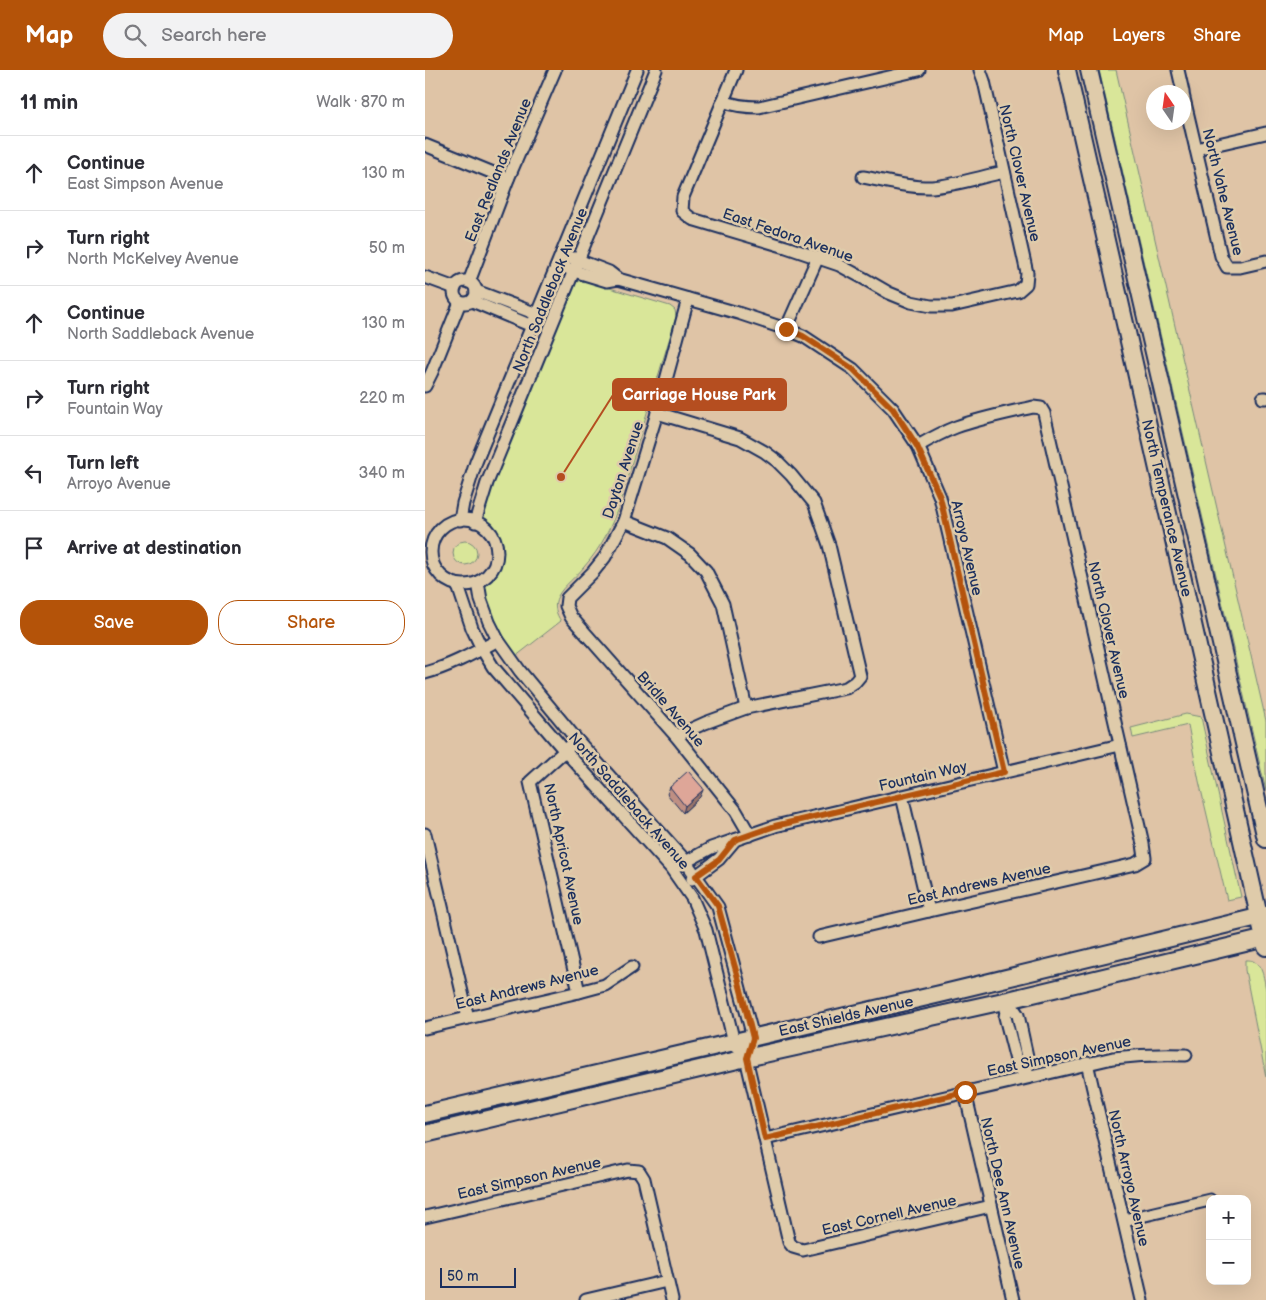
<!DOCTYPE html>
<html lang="en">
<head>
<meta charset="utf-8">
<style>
  :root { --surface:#fff; --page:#f2f2f3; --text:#2b2b33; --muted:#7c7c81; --line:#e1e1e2; --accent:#b45309 }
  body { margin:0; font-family:"Balsamiq Sans",sans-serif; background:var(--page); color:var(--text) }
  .controls { position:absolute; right:15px; bottom:15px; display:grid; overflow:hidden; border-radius:10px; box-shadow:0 5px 20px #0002 }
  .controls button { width:45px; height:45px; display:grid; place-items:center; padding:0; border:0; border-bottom:1px solid var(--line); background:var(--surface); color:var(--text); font:25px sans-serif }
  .compass { position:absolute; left:721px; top:15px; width:45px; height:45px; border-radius:50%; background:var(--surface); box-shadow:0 5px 20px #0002; rotate:347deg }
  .scale { position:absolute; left:15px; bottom:12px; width:76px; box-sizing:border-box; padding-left:5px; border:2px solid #1b2f5e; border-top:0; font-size:14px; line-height:18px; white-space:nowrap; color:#1b2f5e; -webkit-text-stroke:4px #dfcbaa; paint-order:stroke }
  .stop { position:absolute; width:15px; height:15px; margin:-11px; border:4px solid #b45309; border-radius:50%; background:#fff }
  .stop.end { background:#b45309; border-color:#fff; box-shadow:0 1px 5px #0008 }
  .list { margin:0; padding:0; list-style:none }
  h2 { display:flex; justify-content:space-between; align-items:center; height:65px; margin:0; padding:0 20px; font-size:21px }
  h2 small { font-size:16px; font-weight:400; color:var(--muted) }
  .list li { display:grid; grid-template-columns:32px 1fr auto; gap:15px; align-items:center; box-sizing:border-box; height:75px; padding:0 20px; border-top:1px solid var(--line) }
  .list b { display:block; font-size:19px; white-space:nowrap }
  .list p { margin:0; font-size:16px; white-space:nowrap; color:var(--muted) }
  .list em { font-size:16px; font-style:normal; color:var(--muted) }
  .actions { display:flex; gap:10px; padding:15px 20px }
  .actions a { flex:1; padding:11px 0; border:1px solid var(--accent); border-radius:20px; text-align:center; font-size:18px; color:var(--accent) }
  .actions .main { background:var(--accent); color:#fff }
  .icon { flex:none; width:28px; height:28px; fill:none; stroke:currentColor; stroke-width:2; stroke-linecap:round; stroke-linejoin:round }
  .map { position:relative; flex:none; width:841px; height:1230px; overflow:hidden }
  header { display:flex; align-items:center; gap:30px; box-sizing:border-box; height:70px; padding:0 25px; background:var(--accent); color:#fff }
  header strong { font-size:24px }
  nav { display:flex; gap:28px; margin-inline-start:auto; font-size:18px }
  .search { width:350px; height:45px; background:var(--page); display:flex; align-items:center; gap:12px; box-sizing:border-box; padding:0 18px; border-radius:28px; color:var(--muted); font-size:19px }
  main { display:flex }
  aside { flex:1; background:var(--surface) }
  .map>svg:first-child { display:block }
  .green { fill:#d9e699; stroke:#7a8a7c }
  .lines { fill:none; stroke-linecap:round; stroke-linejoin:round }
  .minor-casing { stroke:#1b2f5e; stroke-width:15 }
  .secondary-casing { stroke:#1b2f5e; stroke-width:20 }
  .minor { stroke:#dfcbaa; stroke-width:11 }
  .secondary { stroke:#dfcbaa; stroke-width:16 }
  .wall { fill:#bf8f83; stroke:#1b2f5e }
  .shaded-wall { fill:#9b746a; stroke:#1b2f5e }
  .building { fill:#dea698; stroke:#1b2f5e }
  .route { stroke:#b45309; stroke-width:6 }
  .labels { text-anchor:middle; stroke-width:5; stroke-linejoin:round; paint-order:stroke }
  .street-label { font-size:15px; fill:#1b2f5e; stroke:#dfcbaa }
  .leader { fill:none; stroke:#b54e20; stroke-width:2 }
  .callout-dot { fill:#b54e20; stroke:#dfcbaa; stroke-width:2 }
  .callout { fill:#b54e20; stroke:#b54e20; stroke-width:2 }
  .callout-label { font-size:16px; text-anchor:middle; font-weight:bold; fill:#fff }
</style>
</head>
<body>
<header>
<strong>Map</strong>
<div class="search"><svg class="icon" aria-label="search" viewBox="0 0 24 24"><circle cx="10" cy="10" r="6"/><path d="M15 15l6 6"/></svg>Search here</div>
<nav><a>Map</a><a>Layers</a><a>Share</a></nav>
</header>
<main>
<aside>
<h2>11 min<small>Walk · 870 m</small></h2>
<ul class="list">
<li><svg class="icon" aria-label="ahead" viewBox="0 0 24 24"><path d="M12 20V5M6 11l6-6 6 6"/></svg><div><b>Continue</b><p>East Simpson Avenue</p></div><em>130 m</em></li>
<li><svg class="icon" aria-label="right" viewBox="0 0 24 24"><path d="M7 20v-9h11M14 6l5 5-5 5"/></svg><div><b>Turn right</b><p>North McKelvey Avenue</p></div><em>50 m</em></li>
<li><svg class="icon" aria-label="ahead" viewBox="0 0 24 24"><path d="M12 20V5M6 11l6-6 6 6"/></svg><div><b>Continue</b><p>North Saddleback Avenue</p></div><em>130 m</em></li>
<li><svg class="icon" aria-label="right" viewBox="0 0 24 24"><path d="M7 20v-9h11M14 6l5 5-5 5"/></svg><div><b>Turn right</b><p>Fountain Way</p></div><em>220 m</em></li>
<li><svg class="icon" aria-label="left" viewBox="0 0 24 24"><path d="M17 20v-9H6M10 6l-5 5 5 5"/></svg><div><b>Turn left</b><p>Arroyo Avenue</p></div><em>340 m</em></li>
<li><svg class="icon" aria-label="arrive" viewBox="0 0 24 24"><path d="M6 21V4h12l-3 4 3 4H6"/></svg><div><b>Arrive at destination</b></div></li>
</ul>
<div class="actions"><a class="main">Save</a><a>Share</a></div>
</aside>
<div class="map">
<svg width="841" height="1230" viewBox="0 0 841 1230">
  <rect width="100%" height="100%" fill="#dfc4a6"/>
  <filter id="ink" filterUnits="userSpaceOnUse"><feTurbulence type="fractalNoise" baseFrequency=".02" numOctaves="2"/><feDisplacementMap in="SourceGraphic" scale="10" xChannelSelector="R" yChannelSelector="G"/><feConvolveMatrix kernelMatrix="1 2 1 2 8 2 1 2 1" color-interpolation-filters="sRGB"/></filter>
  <g filter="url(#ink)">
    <g class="green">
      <polygon points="674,0 691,0 841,651 841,721"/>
      <path d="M153,211H161L245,236L250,240L251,247L195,432C187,456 176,478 159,497C152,506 138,516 133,526C128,535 131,544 136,551L90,587C82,575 55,533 59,518C60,514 66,510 69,506C75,498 78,488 77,477C76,471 74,465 70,460C66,455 59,451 58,445C57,437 62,426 64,419L148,215Z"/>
      <circle cx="40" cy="483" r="12"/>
      <polygon points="761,644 776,647 816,827 802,830 774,711 763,655 708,668 706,658"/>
      <path d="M820,890C823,890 826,890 828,891C838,895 839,910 841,920V1007L820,900Z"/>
    </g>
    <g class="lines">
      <g class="minor-casing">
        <g id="minor">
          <polyline points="311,0 258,127 257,141 267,149 361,177 414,195 438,208 464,223 486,232 506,236 527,236 593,221 601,214 602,203 559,11 555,0"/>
          <polyline points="753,0 758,22"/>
          <polyline points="758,24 796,186 802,197 815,197 841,191"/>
          <path d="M298,31C310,36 321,37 334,37L494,0"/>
          <polyline points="0,75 83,109"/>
          <polyline points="771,79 841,63"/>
          <path d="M438,107C460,111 484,118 507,117C531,115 555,107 579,102"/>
          <polyline points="137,184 184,202 193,209 313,243 361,259 378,266 428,299 468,339 493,376 515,427 579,702"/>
          <polyline points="133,194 149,201 182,211 193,209"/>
          <polyline points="0,207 30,218"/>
          <circle cx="40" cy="222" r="11"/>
          <polyline points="44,212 83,109 130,0"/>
          <polyline points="51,221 112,244"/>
          <polyline points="263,229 232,343 199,451 180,487 168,502 142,528 141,536 146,547 251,666 311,741 325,765"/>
          <polyline points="47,231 107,256"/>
          <polyline points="361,259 393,187"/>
          <polyline points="0,316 7,302 35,232"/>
          <polyline points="838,328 841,328"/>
          <polyline points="232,343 315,368 340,382 352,391 366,405 389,433 404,475 435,606 430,612 421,618 321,638 280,653 251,666"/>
          <circle cx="39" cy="482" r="33"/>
          <polyline points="35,450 38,433 51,392 212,0"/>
          <polyline points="199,451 242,468 265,484 281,501 298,534 321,638"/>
          <polyline points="50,452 62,413 231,0"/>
          <polyline points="53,512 56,530 64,552 73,570 95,601 152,670 258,788 293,837 328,967 321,988"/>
          <polyline points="31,514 34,519 47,558 57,579 68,597 140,681 246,798 267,828 281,860 309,972 321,988 364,1172 368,1177 378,1180 566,1136"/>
          <path d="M0,603C26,596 49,583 73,570"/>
          <polyline points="145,676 105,712 154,922"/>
          <polyline points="477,726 504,841"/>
          <polyline points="0,764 43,948"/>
          <polyline points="255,795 286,778 350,756 695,675"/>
          <polyline points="267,809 294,789 310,770"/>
          <path d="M394,867L504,841L710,794L720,788L718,774L619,343L616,338L608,337C582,343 556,348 531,357C518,362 505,369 493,376"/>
          <polyline points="583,930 580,947 592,994 601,1007"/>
          <polyline points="583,930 593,945 603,991 601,1007"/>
          <polyline points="0,958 154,922 180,915 207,897"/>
          <polyline points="662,993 717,1230"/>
          <polyline points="540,1022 588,1230"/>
          <path d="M340,1069L688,988C713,985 736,984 761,985"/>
          <polyline points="0,1147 203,1100 214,1101 219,1109 247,1230"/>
          <polyline points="699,1150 785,1130"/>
          <polyline points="161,1230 242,1211"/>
        </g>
      </g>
      <g class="secondary-casing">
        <g id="secondary">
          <polyline points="642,0 701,258 841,877"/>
          <polyline points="664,0 841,769"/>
          <polyline points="0,1044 515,924 841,845"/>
          <polyline points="0,1064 321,988 583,930 841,868"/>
        </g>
      </g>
      <use href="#minor" class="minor"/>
      <use href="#secondary" class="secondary"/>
    </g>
    <polygon class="wall" points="245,717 275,727 258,743 242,724"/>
    <polygon class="shaded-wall" points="278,720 275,727 258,743 260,736"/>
    <polygon class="building" points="263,701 278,718 278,720 260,736 245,717"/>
  </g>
  <g class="lines" filter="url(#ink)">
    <polyline class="route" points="361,259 378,266 428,299 468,339 492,376 515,427 579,702 350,756 310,770 294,790 271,806 293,836 313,908 328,968 322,988 340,1069 540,1022"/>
  </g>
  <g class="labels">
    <g class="street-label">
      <text transform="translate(73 100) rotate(-68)" y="5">East Redlands Avenue</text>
      <text transform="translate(595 103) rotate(77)" y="5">North Clover Avenue</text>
      <text transform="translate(798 122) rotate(76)" y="5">North Vahe Avenue</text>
      <text transform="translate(363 165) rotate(19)" y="5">East Fedora Avenue</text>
      <text transform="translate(125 220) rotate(-68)" y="5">North Saddleback Avenue</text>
      <text transform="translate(198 400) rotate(-72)" y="5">Dayton Avenue</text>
      <text transform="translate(742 438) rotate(77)" y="5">North Temperance Avenue</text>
      <text transform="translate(542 478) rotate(77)" y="5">Arroyo Avenue</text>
      <text transform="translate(684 560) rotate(77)" y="5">North Clover Avenue</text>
      <text transform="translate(246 639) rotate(49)" y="5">Bridle Avenue</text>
      <text transform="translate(498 706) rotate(-13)" y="5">Fountain Way</text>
      <text transform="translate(204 731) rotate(49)" y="5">North Saddleback Avenue</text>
      <text transform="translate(139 784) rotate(78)" y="5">North Apricot Avenue</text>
      <text transform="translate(554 814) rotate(-13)" y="5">East Andrews Avenue</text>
      <text transform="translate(102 917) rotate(-14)" y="5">East Andrews Avenue</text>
      <text transform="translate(421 946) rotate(-13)" y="5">East Shields Avenue</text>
      <text transform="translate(634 986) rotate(-12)" y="5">East Simpson Avenue</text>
      <text transform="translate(104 1108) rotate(-13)" y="5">East Simpson Avenue</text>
      <text transform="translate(704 1108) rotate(77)" y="5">North Arroyo Avenue</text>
      <text transform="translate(578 1123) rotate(77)" y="5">North Dee Ann Avenue</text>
      <text transform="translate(464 1145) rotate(-13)" y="5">East Cornell Avenue</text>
    </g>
  </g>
  <path class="leader" d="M136 407L188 325"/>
  <circle class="callout-dot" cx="136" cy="407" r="5"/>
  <rect class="callout" x="188" y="309" width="173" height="31" rx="5"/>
  <g class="callout-label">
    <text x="274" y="330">Carriage House Park</text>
  </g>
</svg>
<div class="controls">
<button>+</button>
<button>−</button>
</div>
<svg class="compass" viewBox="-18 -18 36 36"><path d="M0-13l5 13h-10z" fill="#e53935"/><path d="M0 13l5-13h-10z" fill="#7c7c81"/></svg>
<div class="scale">50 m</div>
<div class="stop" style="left:540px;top:1022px"></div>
<div class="stop end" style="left:361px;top:259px"></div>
</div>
</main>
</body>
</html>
